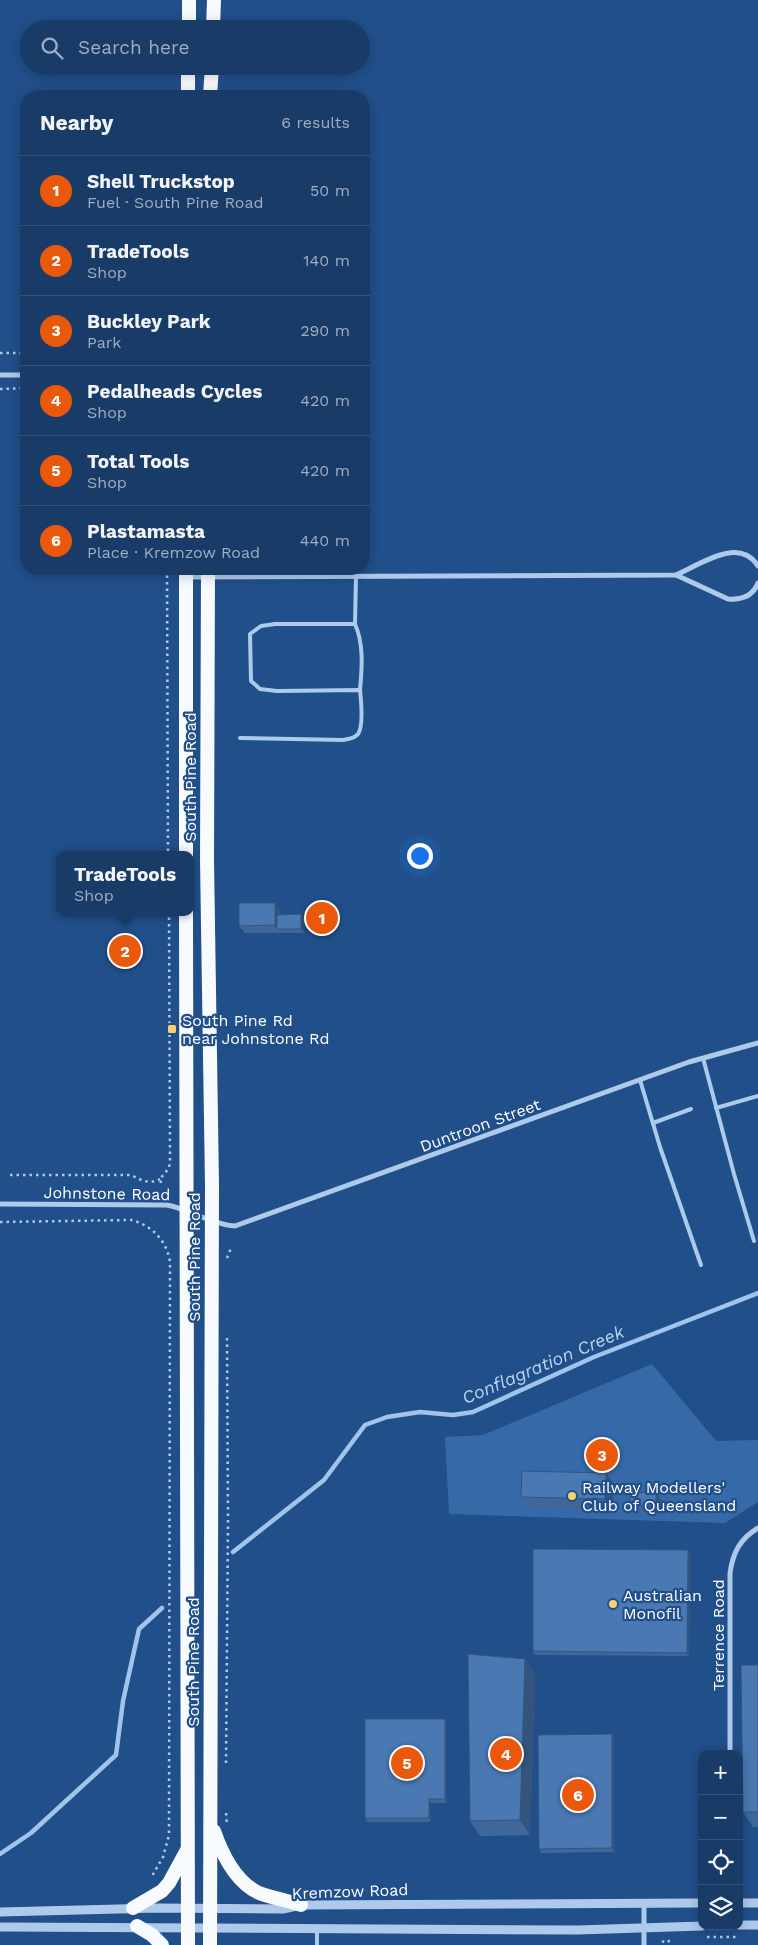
<!DOCTYPE html>
<html lang="en">
<head>
<meta charset="utf-8">
<style>
  :root { --surface:#193b68; --page:#22426e; --text:#f1f3f6; --muted:#9fadc0; --line:#37557c; --accent:#ea580c }
  body { margin:0; font-family:"Work Sans",sans-serif; background:var(--page); color:var(--text) }
  .controls { position:absolute; right:15px; bottom:15px; display:grid; overflow:hidden; border-radius:10px; box-shadow:0 2px 12px #0003 }
  .controls button { width:45px; height:45px; display:grid; place-items:center; padding:0; border:0; border-bottom:1px solid var(--line); background:var(--surface); color:var(--text); font:25px sans-serif }
  .you { position:absolute; left:419px; top:855px; width:18px; height:18px; margin:-12px; border:4px solid #fff; border-radius:50%; background:#1a73e8; box-shadow:0 0 0 8px #1a73e833 }
  .badge { display:grid; place-items:center; width:32px; height:32px; border-radius:50%; background:var(--accent); color:#fff; font-size:16px; font-weight:700 }
  .pin { position:absolute; translate:-50% -50%; border:2px solid #fff; box-shadow:0 1px 5px #0006 }
  .popup { position:absolute; left:56px; top:851px; width:138px; height:65px; box-sizing:border-box; display:grid; place-content:center; border-radius:10px; background:var(--surface); filter:drop-shadow(0 1px 4px #0005); font-size:16px; white-space:nowrap; color:var(--muted) }
  .popup b { font-size:19px; color:var(--text) }
  .popup::after { content:''; position:absolute; left:50%; top:100%; margin-left:-10px; border:10px solid transparent; border-top-color:var(--surface) }
  .list { margin:0; padding:0; list-style:none }
  h2 { display:flex; justify-content:space-between; align-items:center; height:65px; margin:0; padding:0 20px; font-size:21px }
  h2 small { font-size:16px; font-weight:400; color:var(--muted) }
  .list li { display:grid; grid-template-columns:32px 1fr auto; gap:15px; align-items:center; box-sizing:border-box; height:70px; padding:0 20px; border-top:1px solid var(--line) }
  .list b { display:block; font-size:19px; white-space:nowrap }
  .list p { margin:0; font-size:16px; white-space:nowrap; color:var(--muted) }
  .list em { font-size:16px; font-style:normal; color:var(--muted) }
  .icon { flex:none; width:28px; height:28px; fill:none; stroke:currentColor; stroke-width:2; stroke-linecap:round; stroke-linejoin:round }
  .map { position:relative; flex:none; width:758px; height:1945px; overflow:hidden }
  .search { position:absolute; background:var(--surface); box-shadow:0 2px 12px #0003; left:20px; top:20px; width:350px; height:55px; display:flex; align-items:center; gap:12px; box-sizing:border-box; padding:0 18px; border-radius:28px; color:var(--muted); font-size:19px }
  .panel { position:absolute; background:var(--surface); box-shadow:0 2px 12px #0003; left:20px; top:90px; width:350px; height:485px; border-radius:20px }
  .map>svg:first-child { display:block }
  .green { fill:#3569a8 }
  .lines { fill:none; stroke-linecap:round; stroke-linejoin:round }
  .stream { stroke:#a2c4ec; stroke-width:4.5 }
  .path { stroke:#aecaeb; stroke-width:2.5; stroke-dasharray:2.5 4; stroke-linecap:butt }
  .service { stroke:#aecaeb; stroke-width:4 }
  .minor { stroke:#aecaeb; stroke-width:5 }
  .tertiary { stroke:#aecaeb; stroke-width:9 }
  .trunk { stroke:#f8fbfe; stroke-width:14 }
  .wall { fill:#406799 }
  .shaded-wall { fill:#34547d }
  .building { fill:#4a78b2; stroke:#34547d }
  .poi-dot { fill:#f7d070; stroke:#214f8a; stroke-width:2 }
  .labels { text-anchor:middle; stroke-width:4.5; stroke-linejoin:round; paint-order:stroke }
  .street-label { font-size:16px; fill:#fff; stroke:#214f8a }
  .poi-label { font-size:16px; fill:#fff; stroke:#214f8a; text-anchor:start }
  .water-label { font-size:18px; font-style:italic; fill:#bad4f2; stroke:#214f8a }
</style>
</head>
<body>
<div class="map">
<svg width="758" height="1945" viewBox="0 0 758 1945">
  <rect width="100%" height="100%" fill="#214f8a"/>
  <polygon class="green" points="652,1364 716,1441 758,1440 758,1502 725,1523 449,1514 445,1437 483,1435"/>
  <g class="lines">
    <g class="stream">
      <polyline points="233,1552 324,1480 365,1425 387,1417 420,1412 453,1415 473,1412 594,1357 758,1293"/>
      <polyline points="0,1854 31,1833 116,1755 123,1701 139,1629 162,1608"/>
    </g>
    <g class="path">
      <polyline points="0,353 26,353"/>
      <polyline points="0,389 26,388"/>
      <polyline points="167,569 168,855"/>
      <path d="M10,1175H131C141,1180 149,1185 160,1179"/>
      <polyline points="161,1183 160,1179 169,1168 170,1161 169,912"/>
      <path d="M0,1222L131,1220C152,1225 167,1241 170,1262L169,1835L163,1857L152,1876"/>
      <polyline points="227,1258 231,1248"/>
      <polyline points="226,1763 228,1520 227,1336"/>
      <polyline points="226,1813 227,1825"/>
      <polyline points="307,1892 339,1892"/>
      <polyline points="707,1937 737,1937"/>
      <polyline points="662,1941 666,1943 672,1939"/>
    </g>
    <g class="service">
      <path d="M355,624C364,644 362,668 360,690"/>
      <path d="M240,738L343,740C348,739 354,739 358,734C364,726 361,700 360,690L277,691L260,689L251,681L250,634L261,626L275,624H355L356,576"/>
      <polyline points="703,1058 734,1174 754,1241"/>
      <polyline points="640,1080 660,1147 701,1265"/>
      <polyline points="716,1108 758,1096"/>
      <polyline points="653,1123 691,1109"/>
      <polyline points="317,1945 317,1929"/>
    </g>
    <g class="minor">
      <polyline points="0,375 26,375"/>
      <path d="M676,575L728,599C741,600 753,596 758,583"/>
      <path d="M186,577L676,575C701,564 739,536 758,566"/>
      <path d="M0,1204L167,1205C189,1209 213,1225 235,1226L689,1062L758,1043"/>
      <path d="M730,1754V1573C733,1552 740,1539 758,1528"/>
      <polyline points="644,1904 644,1945"/>
    </g>
    <g class="tertiary">
      <polyline points="739,1903 758,1903"/>
      <polyline points="0,1912 158,1908 283,1909 301,1905 702,1903"/>
      <polyline points="739,1925 758,1925"/>
      <polyline points="0,1927 578,1930 702,1926"/>
    </g>
    <g class="trunk">
      <polyline points="189,29 189,0"/>
      <polyline points="213,29 214,0"/>
      <polyline points="188,96 188,66"/>
      <polyline points="210,96 212,66"/>
      <polyline points="208,569 207,860 212,1185 210,1945"/>
      <polyline points="186,855 186,569"/>
      <polyline points="186,912 188,1945"/>
      <path d="M214,1831C222,1854 235,1882 259,1893C272,1898 287,1900 301,1905"/>
      <polyline points="133,1908 162,1891 169,1883 187,1850"/>
      <polyline points="137,1926 152,1935 162,1945"/>
    </g>
  </g>
  <g class="wall">
    <polygon points="280,910 280,915 301,914 304,918 304,933 245,933 239,926"/>
    <polygon points="606,1473 614,1484 613,1511 529,1508 521,1497"/>
    <polygon points="656,1493 662,1501 661,1514 635,1513 630,1505"/>
    <polygon points="690,1553 689,1656 535,1655 533,1651"/>
    <polygon points="525,1659 535,1674 530,1835 480,1836 470,1821"/>
    <polygon points="758,1665 758,1827 753,1827 743,1812"/>
    <polygon points="445,1719 447,1723 447,1803 431,1803 431,1822 367,1822 365,1818"/>
    <polygon points="612,1734 615,1738 615,1852 541,1853 539,1849"/>
  </g>
  <g class="shaded-wall">
    <polygon points="275,903 280,910 280,929 277,929 275,925"/>
    <polygon points="301,914 304,918 304,933 301,929"/>
    <polygon points="606,1473 614,1484 613,1511 605,1499"/>
    <polygon points="656,1493 662,1501 661,1514 656,1506"/>
    <polygon points="688,1550 690,1553 689,1656 687,1653"/>
    <polygon points="525,1659 535,1674 530,1835 520,1820"/>
    <polygon points="445,1719 447,1723 447,1803 445,1799"/>
    <polygon points="612,1734 615,1738 615,1852 612,1848"/>
    <polygon points="429,1799 431,1803 431,1822 429,1818"/>
  </g>
  <g class="building">
    <polygon points="239,903 275,903 275,925 239,926"/>
    <polygon points="301,914 301,929 277,929 277,915"/>
    <polygon points="522,1471 606,1473 605,1499 521,1497"/>
    <polygon points="631,1492 656,1493 656,1506 630,1505"/>
    <polygon points="533,1549 688,1550 687,1653 533,1651"/>
    <polygon points="468,1654 525,1659 520,1820 470,1821"/>
    <polygon points="741,1665 758,1665 758,1812 743,1812"/>
    <polygon points="365,1719 445,1719 445,1799 429,1799 429,1818 365,1818"/>
    <polygon points="612,1734 612,1848 539,1849 538,1735"/>
  </g>
  <g class="poi-dot">
    <rect x="167" y="1024" width="10" height="10" rx="2.5"/>
    <circle cx="572" cy="1496" r="5"/>
    <circle cx="613" cy="1604" r="5"/>
  </g>
  <g class="labels">
    <g class="street-label">
      <text transform="translate(190 777) rotate(-90)" y="6">South Pine Road</text>
      <text transform="translate(480 1125) rotate(-20)" y="6">Duntroon Street</text>
      <text transform="translate(107 1193) rotate(1)" y="6">Johnstone Road</text>
      <text transform="translate(194 1257) rotate(-90)" y="6">South Pine Road</text>
      <text transform="translate(718 1635) rotate(-90)" y="6">Terrence Road</text>
      <text transform="translate(193 1662) rotate(-90)" y="6">South Pine Road</text>
      <text transform="translate(350 1891) rotate(-2)" y="6">Kremzow Road</text>
    </g>
    <g class="poi-label">
      <text x="182" y="1026">South Pine Rd<tspan x="182" dy="18">near Johnstone Rd</tspan></text>
      <text x="582" y="1493">Railway Modellers'<tspan x="582" dy="18">Club of Queensland</tspan></text>
      <text x="623" y="1601">Australian<tspan x="623" dy="18">Monofil</tspan></text>
    </g>
    <g class="water-label">
      <text transform="translate(543 1365) rotate(-23)" y="6">Conflagration Creek</text>
    </g>
  </g>
</svg>
<div class="controls">
<button>+</button>
<button>−</button>
<button><svg class="icon" aria-label="locate" viewBox="0 0 24 24"><circle cx="12" cy="12" r="6"/><path d="M12 2v4M12 18v4M2 12h4M18 12h4"/></svg></button>
<button><svg class="icon" aria-label="layers" viewBox="0 0 24 24"><path d="M12 4l9 5-9 5-9-5zM3 14l9 5 9-5"/></svg></button>
</div>
<div class="you"></div>
<div class="pin badge" style="left:322px;top:918px">1</div>
<div class="pin badge" style="left:125px;top:951px">2</div>
<div class="popup"><b>TradeTools</b>Shop</div>
<div class="pin badge" style="left:602px;top:1455px">3</div>
<div class="pin badge" style="left:506px;top:1754px">4</div>
<div class="pin badge" style="left:407px;top:1763px">5</div>
<div class="pin badge" style="left:578px;top:1795px">6</div>
<div class="search"><svg class="icon" aria-label="search" viewBox="0 0 24 24"><circle cx="10" cy="10" r="6"/><path d="M15 15l6 6"/></svg>Search here</div>
<section class="panel">
<h2>Nearby<small>6 results</small></h2>
<ul class="list">
<li><span class="badge">1</span><div><b>Shell Truckstop</b><p>Fuel · South Pine Road</p></div><em>50 m</em></li>
<li><span class="badge">2</span><div><b>TradeTools</b><p>Shop</p></div><em>140 m</em></li>
<li><span class="badge">3</span><div><b>Buckley Park</b><p>Park</p></div><em>290 m</em></li>
<li><span class="badge">4</span><div><b>Pedalheads Cycles</b><p>Shop</p></div><em>420 m</em></li>
<li><span class="badge">5</span><div><b>Total Tools</b><p>Shop</p></div><em>420 m</em></li>
<li><span class="badge">6</span><div><b>Plastamasta</b><p>Place · Kremzow Road</p></div><em>440 m</em></li>
</ul>
</section>
</div>
</body>
</html>
